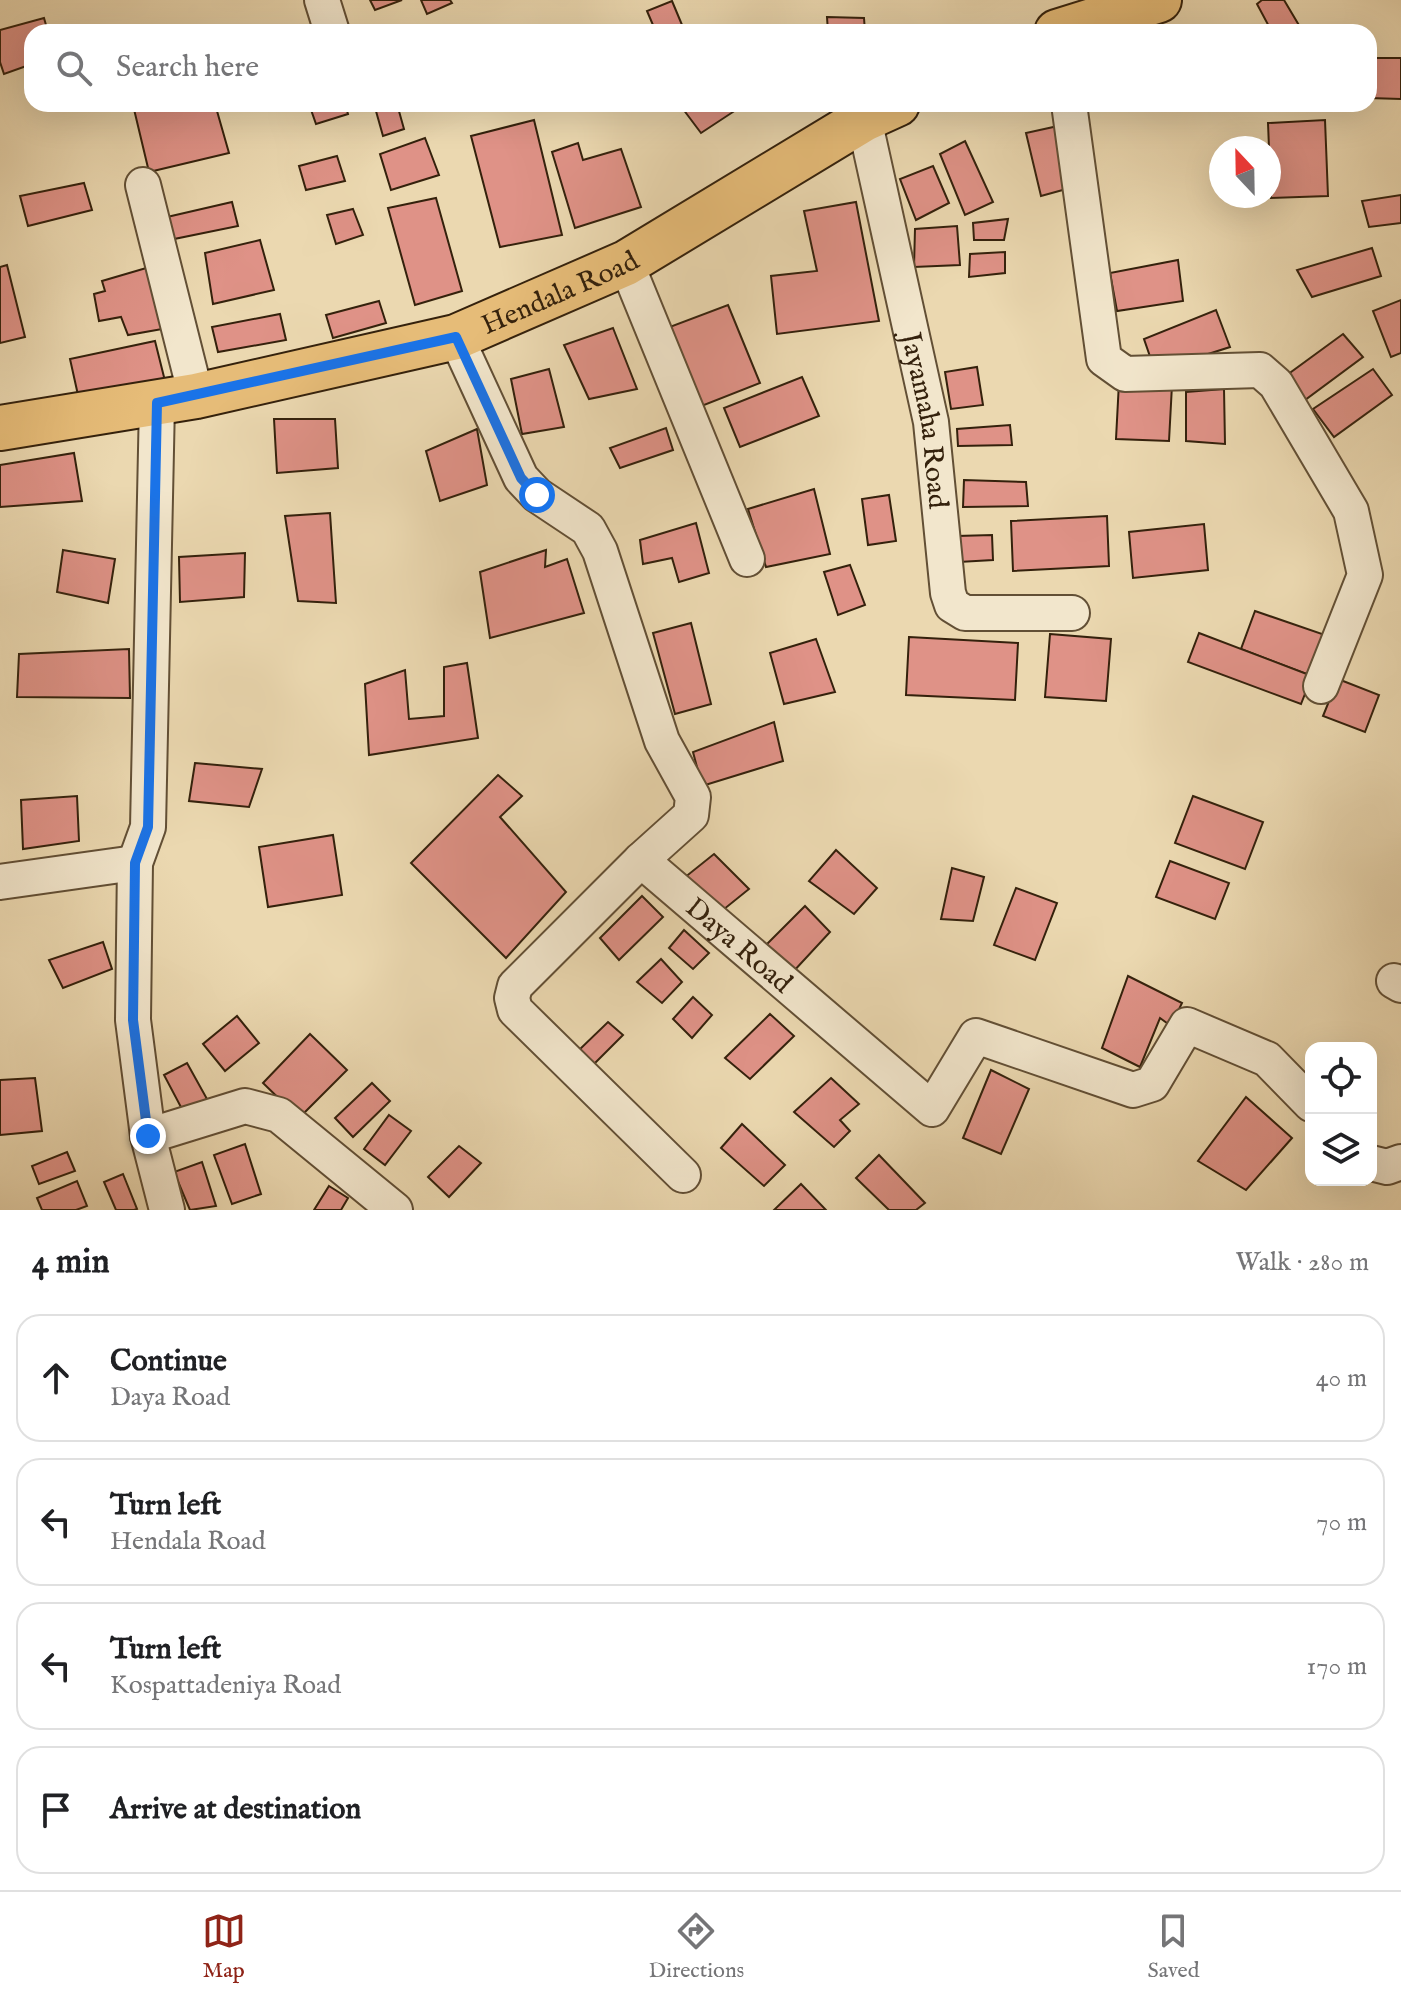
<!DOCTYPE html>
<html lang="en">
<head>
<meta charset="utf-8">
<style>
  :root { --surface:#fff; --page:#f6f6f6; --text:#202124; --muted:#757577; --line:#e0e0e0; --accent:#8f2418 }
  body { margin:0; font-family:"IM FELL English",serif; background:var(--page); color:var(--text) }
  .controls { position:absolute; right:24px; bottom:24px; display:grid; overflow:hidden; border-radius:16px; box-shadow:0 8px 32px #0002 }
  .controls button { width:72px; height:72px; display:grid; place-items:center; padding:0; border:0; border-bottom:2px solid var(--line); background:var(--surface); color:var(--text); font:40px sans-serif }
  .compass { position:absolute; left:1209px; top:136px; width:72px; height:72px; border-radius:50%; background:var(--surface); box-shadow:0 8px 32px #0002; rotate:338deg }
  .stop { position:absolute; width:24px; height:24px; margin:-18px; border:6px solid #1a73e8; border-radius:50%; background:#fff }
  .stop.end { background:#1a73e8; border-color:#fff; box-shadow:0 2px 8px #0008 }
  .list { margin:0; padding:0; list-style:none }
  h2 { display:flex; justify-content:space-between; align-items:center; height:104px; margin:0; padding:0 32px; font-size:34px }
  h2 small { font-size:26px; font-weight:400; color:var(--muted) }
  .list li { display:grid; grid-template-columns:52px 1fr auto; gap:24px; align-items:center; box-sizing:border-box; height:128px; margin:0 16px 16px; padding:0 16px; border:2px solid var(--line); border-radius:24px }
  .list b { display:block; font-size:30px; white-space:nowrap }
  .list p { margin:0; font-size:26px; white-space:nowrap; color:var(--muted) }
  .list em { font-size:26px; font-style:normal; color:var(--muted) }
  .icon { flex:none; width:44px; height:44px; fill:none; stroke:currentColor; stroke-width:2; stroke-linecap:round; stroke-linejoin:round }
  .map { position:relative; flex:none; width:1401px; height:1210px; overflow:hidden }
  .search { position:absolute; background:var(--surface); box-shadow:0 8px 32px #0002; left:24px; right:24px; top:24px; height:88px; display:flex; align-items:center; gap:20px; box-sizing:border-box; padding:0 28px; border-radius:24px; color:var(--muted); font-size:30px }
  .sheet { height:680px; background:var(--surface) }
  nav { display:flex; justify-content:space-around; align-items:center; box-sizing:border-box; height:112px; border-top:2px solid var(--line); background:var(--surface); font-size:22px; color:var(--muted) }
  nav a { display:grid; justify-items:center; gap:4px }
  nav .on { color:var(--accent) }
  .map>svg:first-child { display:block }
  .building { fill:#df9287; stroke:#34210c; stroke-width:2 }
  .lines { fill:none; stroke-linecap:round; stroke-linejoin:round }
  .street-casing { stroke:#624f35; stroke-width:38 }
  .primary-casing { stroke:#34210c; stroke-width:48 }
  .street { stroke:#f2e6cc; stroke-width:34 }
  .primary { stroke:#e6bc78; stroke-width:44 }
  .route { stroke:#1a73e8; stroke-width:10 }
  .labels { text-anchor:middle; stroke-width:7; stroke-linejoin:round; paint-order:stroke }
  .street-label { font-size:28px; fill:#34210c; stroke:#f2e6cc }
</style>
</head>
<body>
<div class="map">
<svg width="1401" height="1210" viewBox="0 0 1401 1210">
  <rect width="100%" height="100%" fill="#ebd8b0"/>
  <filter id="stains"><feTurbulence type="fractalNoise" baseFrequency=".0025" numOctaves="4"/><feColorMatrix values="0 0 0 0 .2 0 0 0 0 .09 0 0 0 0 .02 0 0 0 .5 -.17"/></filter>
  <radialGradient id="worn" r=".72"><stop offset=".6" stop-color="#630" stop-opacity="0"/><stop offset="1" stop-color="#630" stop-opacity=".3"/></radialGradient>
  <g class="building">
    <polygon points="370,0 402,0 375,10"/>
    <polygon points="421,0 450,0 452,3 427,14"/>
    <polygon points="1262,0 1284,0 1303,32 1272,32 1257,4"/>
    <polygon points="672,1 685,32 636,32 653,25 647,11"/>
    <polygon points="827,17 864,18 865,32 828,32"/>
    <polygon points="44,18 48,32 32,32 32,64 4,74 0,62 0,30"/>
    <polygon points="1369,58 1401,58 1401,99 1369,98"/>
    <polygon points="215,104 229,153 149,172 133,105"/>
    <polygon points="309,104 345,104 348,114 316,124"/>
    <polygon points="374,104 397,104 404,129 383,136"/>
    <polygon points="737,104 739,108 701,133 680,105"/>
    <polygon points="534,120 562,235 500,247 471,136"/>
    <polygon points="1325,120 1328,196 1271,198 1268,123"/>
    <polygon points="1058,126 1070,188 1041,196 1026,133"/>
    <polygon points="425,138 439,175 391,190 380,154"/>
    <polygon points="965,141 993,202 965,215 940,154"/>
    <polygon points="578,143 583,160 621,149 641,207 575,228 552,152"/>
    <polygon points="337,156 345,181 306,190 299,166"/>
    <polygon points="933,166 949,203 916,220 900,179"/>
    <polygon points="84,183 92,210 28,226 20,196"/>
    <polygon points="1401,195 1401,223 1369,227 1362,201"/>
    <polygon points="436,198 462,291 415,305 388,208"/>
    <polygon points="232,202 238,226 174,239 167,217"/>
    <polygon points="856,202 879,321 777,334 771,276 817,271 804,211"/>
    <polygon points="353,209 363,235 336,244 327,215"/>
    <polygon points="1008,219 1004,240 974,240 973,223"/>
    <polygon points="957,226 960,265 914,267 915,229"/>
    <polygon points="260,240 274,290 213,304 205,253"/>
    <polygon points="1372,248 1381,276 1312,297 1297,270"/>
    <polygon points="1005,252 1005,273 969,277 970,254"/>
    <polygon points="1178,260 1183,301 1117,311 1110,273"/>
    <polygon points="7,265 25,337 0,343 0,267"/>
    <polygon points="153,266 168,328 128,335 121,317 99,321 94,294 105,291 102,281"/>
    <polygon points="1401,300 1401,353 1391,357 1373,311"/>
    <polygon points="379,301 386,323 333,338 326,315"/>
    <polygon points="728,305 760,383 699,407 667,328"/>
    <polygon points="1216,310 1230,347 1155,371 1144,339"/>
    <polygon points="280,314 286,340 218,352 212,327"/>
    <polygon points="613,328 637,389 589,399 564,345"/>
    <polygon points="1343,334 1363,357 1305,400 1287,375"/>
    <polygon points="155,341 165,381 78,395 70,359"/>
    <polygon points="977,367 983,405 951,409 945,372"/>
    <polygon points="549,369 564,427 522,434 511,379"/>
    <polygon points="1373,369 1392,395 1334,437 1313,409"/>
    <polygon points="802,377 819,416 740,447 724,408"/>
    <polygon points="1119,382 1172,385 1169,441 1116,439"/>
    <polygon points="1224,389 1225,444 1186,441 1186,392"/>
    <polygon points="274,419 335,419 338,468 277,473"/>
    <polygon points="1010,425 1012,445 958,446 957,429"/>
    <polygon points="666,428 673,450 620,468 610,448"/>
    <polygon points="477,429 487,485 440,501 426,451"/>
    <polygon points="74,453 82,501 0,507 0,465"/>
    <polygon points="964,480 1026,482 1028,506 963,507"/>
    <polygon points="814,489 830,554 766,567 748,509"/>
    <polygon points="889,495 896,541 868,545 862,499"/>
    <polygon points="330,513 336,603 298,601 285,516"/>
    <polygon points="1107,516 1109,566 1013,571 1011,521"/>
    <polygon points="696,523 709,573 679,582 672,558 643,564 640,540"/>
    <polygon points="1204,524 1208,570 1133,578 1129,532"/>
    <polygon points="992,535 993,560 959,562 957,536"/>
    <polygon points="63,550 115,559 108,603 57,592"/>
    <polygon points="546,550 545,567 567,559 584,613 490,638 480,572"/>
    <polygon points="245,553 244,597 180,602 179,557"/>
    <polygon points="850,565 865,605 838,615 824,572"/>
    <polygon points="1255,611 1328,636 1312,676 1241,649"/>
    <polygon points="691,623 711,704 675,714 653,633"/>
    <polygon points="1199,633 1312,676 1301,704 1188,662"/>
    <polygon points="1050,634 1111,639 1106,701 1045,697"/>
    <polygon points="909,637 1018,643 1015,700 906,695"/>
    <polygon points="816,639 835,692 784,704 770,653"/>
    <polygon points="129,649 130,698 17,697 19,654"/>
    <polygon points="467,663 478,738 369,755 365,684 405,670 409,719 444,716 444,667"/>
    <polygon points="1338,679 1379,695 1365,732 1323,716"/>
    <polygon points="774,722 783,761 702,786 693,752"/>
    <polygon points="195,763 262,769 249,807 189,801"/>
    <polygon points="498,775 522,796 500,817 566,892 506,958 411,863"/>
    <polygon points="77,796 79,841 23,849 21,800"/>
    <polygon points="1193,796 1263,822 1245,869 1175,843"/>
    <polygon points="333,835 342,895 268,907 259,847"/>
    <polygon points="836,850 877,888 854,914 809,881"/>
    <polygon points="714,854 749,889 718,914 684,878"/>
    <polygon points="1170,861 1229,883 1215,919 1156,897"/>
    <polygon points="952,868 984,877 973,921 941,919"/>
    <polygon points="1016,888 1057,903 1035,960 994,945"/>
    <polygon points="642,896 663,917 619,960 600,938"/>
    <polygon points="805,906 830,932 792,973 765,946"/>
    <polygon points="684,930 709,953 693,969 669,948"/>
    <polygon points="103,942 112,969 63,988 49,960"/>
    <polygon points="661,959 682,982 662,1003 637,982"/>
    <polygon points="1128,976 1182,1003 1171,1026 1160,1018 1140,1067 1102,1048"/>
    <polygon points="693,997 712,1015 692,1038 673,1019"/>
    <polygon points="770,1014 794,1036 750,1079 725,1058"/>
    <polygon points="237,1016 259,1043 225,1071 203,1044"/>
    <polygon points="608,1022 623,1035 592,1066 578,1051"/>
    <polygon points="310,1034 347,1070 299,1118 263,1083"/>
    <polygon points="187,1063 207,1099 183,1111 164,1075"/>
    <polygon points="991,1070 1029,1089 1001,1154 963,1138"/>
    <polygon points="35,1078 42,1131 0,1135 0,1080"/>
    <polygon points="831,1078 859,1104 840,1120 850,1131 834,1147 794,1112"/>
    <polygon points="372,1083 390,1101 353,1137 335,1118"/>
    <polygon points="1246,1097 1292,1138 1246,1190 1198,1161"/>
    <polygon points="389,1115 411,1131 385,1165 364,1149"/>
    <polygon points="742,1124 785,1165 764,1186 721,1148"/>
    <polygon points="245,1144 261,1194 232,1204 214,1155"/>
    <polygon points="459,1146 481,1163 449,1197 428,1177"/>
    <polygon points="67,1152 75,1171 39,1184 32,1166"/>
    <polygon points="879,1155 925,1203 916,1210 889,1210 856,1178"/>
    <polygon points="202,1162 216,1206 190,1210 174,1172"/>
    <polygon points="123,1174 137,1209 134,1210 116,1210 104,1182"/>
    <polygon points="77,1181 87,1206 76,1210 42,1210 37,1198"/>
    <polygon points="801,1184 826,1210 774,1210"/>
    <polygon points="329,1186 348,1198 341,1210 314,1210"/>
  </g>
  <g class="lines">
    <g class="street-casing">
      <g id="street">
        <polyline points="322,0 332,32"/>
        <polyline points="1069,104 1104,359 1125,374 1260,370 1276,384 1351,511 1365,575 1321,686"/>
        <path id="s1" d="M864,119L931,422L948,593L952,605L965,613H1072"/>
        <polyline points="143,185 196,396"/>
        <polyline points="626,263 747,559"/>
        <path id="s2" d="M456,337L521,478L537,495L588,529L600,551L662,741L693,797L691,815L641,860L932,1109L976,1036L1133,1090L1152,1084L1187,1025L1267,1059L1311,1104"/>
        <polyline points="157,403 148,827 135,863 133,1020 148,1136 167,1210"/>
        <polyline points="641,860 515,986 512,998 515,1010 683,1175"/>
        <polyline points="0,882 135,863"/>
        <polyline points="1394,981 1401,985"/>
        <polyline points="148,1136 245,1106 279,1115 395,1210"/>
        <polyline points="1371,1163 1387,1167 1401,1162"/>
      </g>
    </g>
    <g class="primary-casing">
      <g id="primary">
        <polyline points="1057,32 1159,0"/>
        <path id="s3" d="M0,428L196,396L456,337L626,263L864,119L897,104"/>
      </g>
    </g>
    <use href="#street" class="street"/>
    <use href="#primary" class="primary"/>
  </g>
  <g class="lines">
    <polyline class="route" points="148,1136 133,1020 135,863 148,827 157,403 456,337 521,478 537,495"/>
  </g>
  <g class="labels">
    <g class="street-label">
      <text dy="10" stroke="none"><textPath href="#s3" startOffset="578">Hendala Road</textPath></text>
      <text dy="10" stroke="none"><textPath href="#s1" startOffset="308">Jayamaha Road</textPath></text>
      <text dy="10" stroke="none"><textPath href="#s2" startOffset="744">Daya Road</textPath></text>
    </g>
  </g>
  <rect width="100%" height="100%" filter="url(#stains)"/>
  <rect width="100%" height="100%" fill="url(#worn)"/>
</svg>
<div class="controls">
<button><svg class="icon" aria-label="locate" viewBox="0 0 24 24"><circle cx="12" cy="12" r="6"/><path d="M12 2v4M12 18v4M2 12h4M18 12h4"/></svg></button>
<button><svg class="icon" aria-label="layers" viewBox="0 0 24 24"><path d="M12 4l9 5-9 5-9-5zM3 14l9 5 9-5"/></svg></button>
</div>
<svg class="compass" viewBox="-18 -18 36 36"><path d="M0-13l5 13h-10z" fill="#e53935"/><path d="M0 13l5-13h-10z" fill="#757577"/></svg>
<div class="stop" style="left:537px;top:495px"></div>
<div class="stop end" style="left:148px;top:1136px"></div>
<div class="search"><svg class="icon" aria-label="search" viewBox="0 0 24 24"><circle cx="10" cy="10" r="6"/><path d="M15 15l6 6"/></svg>Search here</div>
</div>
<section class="sheet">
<h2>4 min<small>Walk · 280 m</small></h2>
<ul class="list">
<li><svg class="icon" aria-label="ahead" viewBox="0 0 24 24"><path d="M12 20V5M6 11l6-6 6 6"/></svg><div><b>Continue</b><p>Daya Road</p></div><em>40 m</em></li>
<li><svg class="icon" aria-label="left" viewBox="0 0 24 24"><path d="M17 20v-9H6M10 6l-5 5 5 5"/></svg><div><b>Turn left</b><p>Hendala Road</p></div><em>70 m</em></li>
<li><svg class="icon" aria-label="left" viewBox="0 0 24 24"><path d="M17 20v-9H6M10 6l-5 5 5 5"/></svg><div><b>Turn left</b><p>Kospattadeniya Road</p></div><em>170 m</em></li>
<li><svg class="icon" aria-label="arrive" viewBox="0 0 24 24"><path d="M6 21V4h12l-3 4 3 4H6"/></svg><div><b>Arrive at destination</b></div></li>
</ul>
</section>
<nav>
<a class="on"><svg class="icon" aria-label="map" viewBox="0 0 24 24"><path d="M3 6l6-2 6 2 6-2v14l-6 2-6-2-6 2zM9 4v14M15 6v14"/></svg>Map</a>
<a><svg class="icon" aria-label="directions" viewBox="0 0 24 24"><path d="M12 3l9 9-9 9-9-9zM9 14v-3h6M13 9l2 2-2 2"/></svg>Directions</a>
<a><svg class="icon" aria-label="saved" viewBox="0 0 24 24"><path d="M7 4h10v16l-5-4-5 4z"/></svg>Saved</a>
</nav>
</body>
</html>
